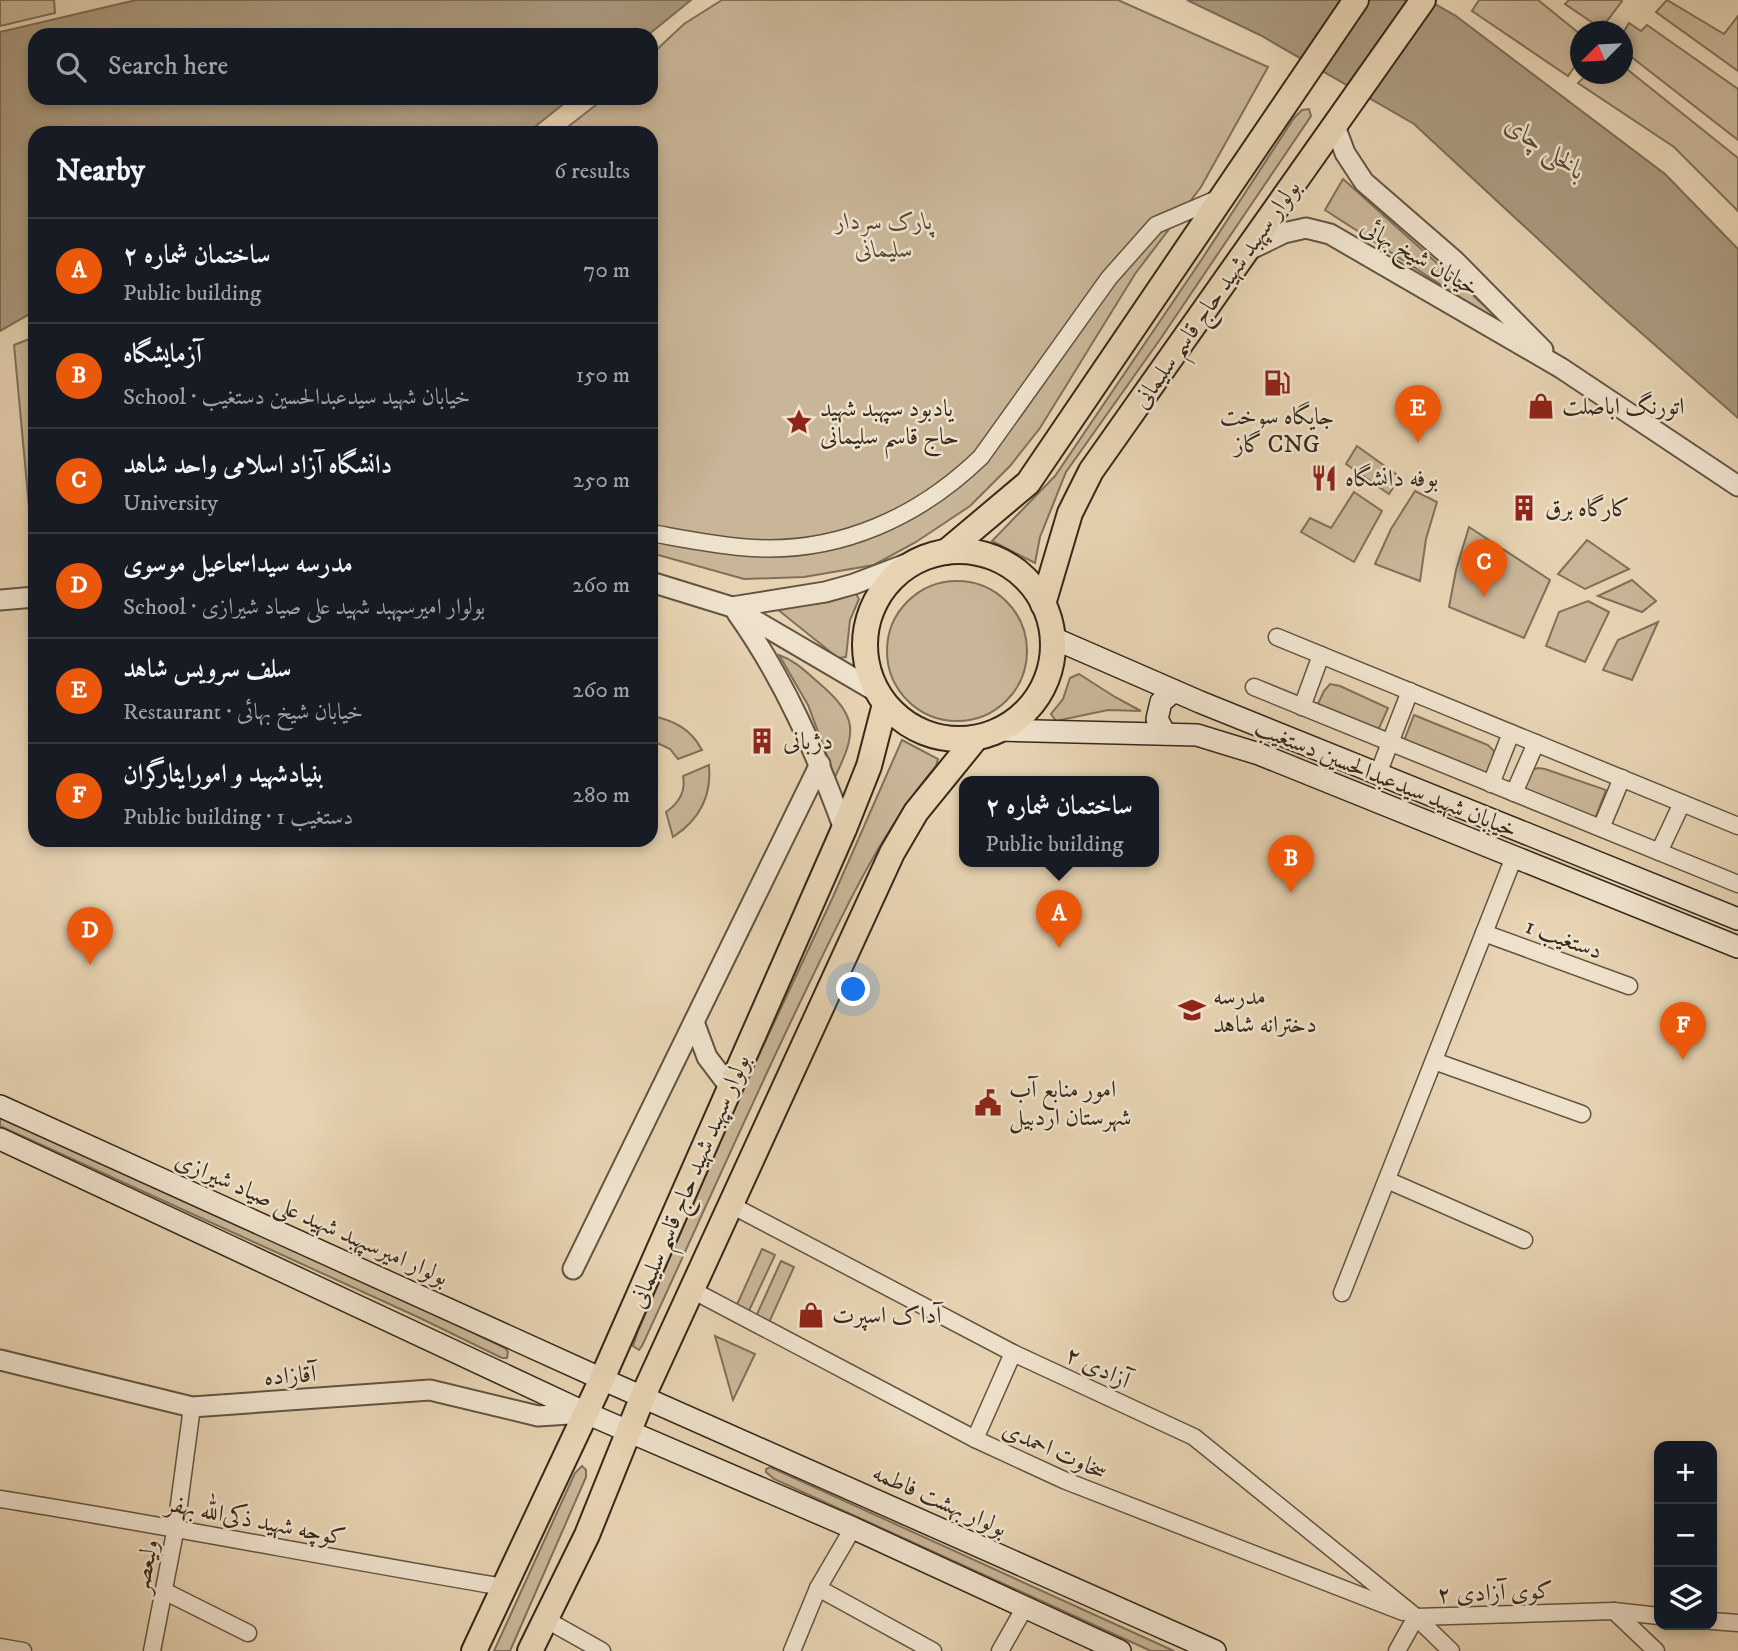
<!DOCTYPE html>
<html lang="en">
<head>
<meta charset="utf-8">
<style>
  :root { --surface:#171b24; --page:#20242c; --text:#f1f3f6; --muted:#9ea1a6; --line:#363941; --accent:#ea580c }
  body { margin:0; font-family:"IM FELL DW Pica",Amiri,serif; background:var(--page); color:var(--text) }
  .controls { position:absolute; right:21px; bottom:21px; display:grid; overflow:hidden; border-radius:14px; box-shadow:0 4px 10px #0003 }
  .controls button { width:63px; height:63px; display:grid; place-items:center; padding:0; border:0; border-bottom:2px solid var(--line); background:var(--surface); color:var(--text); font:35px sans-serif }
  .compass { position:absolute; left:1570px; top:21px; width:63px; height:63px; border-radius:50%; background:var(--surface); box-shadow:0 4px 10px #0003; rotate:246deg }
  .you { position:absolute; left:854px; top:990px; width:24px; height:24px; margin:-18px; border:5px solid #fff; border-radius:50%; background:#1a73e8; box-shadow:0 0 0 10px #1a73e833 }
  .badge { display:grid; place-items:center; width:46px; height:46px; border-radius:50%; background:var(--accent); color:#fff; font-size:23px; font-weight:700 }
  .pin { position:absolute; translate:-50% -58px; filter:drop-shadow(0 2px 4px #0008) }
  .pin::after { content:''; position:absolute; top:37px; width:24px; height:21px; background:inherit; clip-path:polygon(0 0,100% 0,50% 100%) }
  .popup { position:absolute; left:959px; top:776px; width:200px; height:91px; box-sizing:border-box; display:grid; place-content:center; border-radius:14px; background:var(--surface); filter:drop-shadow(0 2px 5px #0005); font-size:23px; white-space:nowrap; color:var(--muted) }
  .popup b { font-size:26px; color:var(--text) }
  .popup::after { content:''; position:absolute; left:50%; top:100%; margin-left:-14px; border:14px solid transparent; border-top-color:var(--surface) }
  .list { margin:0; padding:0; list-style:none }
  h2 { display:flex; justify-content:space-between; align-items:center; height:91px; margin:0; padding:0 28px; font-size:30px }
  h2 small { font-size:23px; font-weight:400; color:var(--muted) }
  .list li { display:grid; grid-template-columns:46px 1fr auto; gap:21px; align-items:center; box-sizing:border-box; height:105px; padding:0 28px; border-top:2px solid var(--line) }
  .list b { display:block; font-size:26px; white-space:nowrap }
  .list p { margin:0; font-size:23px; white-space:nowrap; color:var(--muted) }
  .list em { font-size:23px; font-style:normal; color:var(--muted) }
  .icon { flex:none; width:38px; height:38px; fill:none; stroke:currentColor; stroke-width:2; stroke-linecap:round; stroke-linejoin:round }
  .map { position:relative; flex:none; width:1738px; height:1651px; overflow:hidden }
  .search { position:absolute; background:var(--surface); box-shadow:0 4px 10px #0003; left:28px; top:28px; width:630px; height:77px; display:flex; align-items:center; gap:18px; box-sizing:border-box; padding:0 24px; border-radius:21px; color:var(--muted); font-size:26px }
  .panel { position:absolute; background:var(--surface); box-shadow:0 4px 10px #0003; left:28px; top:126px; width:630px; height:721px; border-radius:21px }
  .map>svg:first-child { display:block }
  .green { fill:#c9b698; stroke:#7f705a; stroke-width:2 }
  .water { fill:#aa9a7f; stroke:#7b6d57; stroke-width:2 }
  .lines { fill:none; stroke-linecap:round; stroke-linejoin:round }
  .minor-casing { stroke:#625441; stroke-width:19 }
  .tertiary-casing { stroke:#625441; stroke-width:23 }
  .secondary-casing { stroke:#352a1b; stroke-width:24 }
  .primary-casing { stroke:#352a1b; stroke-width:28 }
  .minor { stroke:#efe2cd; stroke-width:16 }
  .tertiary { stroke:#efe2cd; stroke-width:19 }
  .secondary { stroke:#efe2cd; stroke-width:21 }
  .primary { stroke:#e7d3b2; stroke-width:24 }
  .labels { text-anchor:middle; stroke-width:5; stroke-linejoin:round; paint-order:stroke }
  .park-label { font-size:24px; font-style:italic; fill:#534634; stroke:#efe2cd }
  .street-label { font-size:24px; fill:#352a1b; stroke:#efe2cd }
  .poi-label { font-size:24px; fill:#352a1b; stroke:#efe2cd; text-anchor:start }
  .water-label { font-size:26px; font-style:italic; fill:#584c39; stroke:#efe2cd }
</style>
</head>
<body>
<div class="map">
<svg width="1738" height="1651" viewBox="0 0 1738 1651">
  <rect width="100%" height="100%" fill="#e7d3b2"/>
  <filter id="stains"><feTurbulence type="fractalNoise" baseFrequency=".00286" numOctaves="4"/><feColorMatrix values="0 0 0 0 .2 0 0 0 0 .09 0 0 0 0 .02 0 0 0 .5 -.17"/></filter>
  <radialGradient id="worn" r=".72"><stop offset=".6" stop-color="#630" stop-opacity="0"/><stop offset="1" stop-color="#630" stop-opacity=".3"/></radialGradient>
  <g class="green">
    <polygon points="0,0 54,0 55,13 0,26"/>
    <polygon points="722,0 1118,0 1268,67 1201,187 1135,274 1040,428 1010,466 970,506 916,542 874,565 804,577 744,579 651,553 651,133 560,133 605,98 651,98 651,55 684,24"/>
    <polygon points="1479,0 1538,0 1580,34 1580,59 1568,76 1472,11"/>
    <polygon points="1569,0 1621,0 1622,1 1607,21 1593,23 1565,4"/>
    <polygon points="1667,0 1724,34 1738,16 1738,71 1656,12"/>
    <polygon points="1629,23 1641,31 1647,25 1738,89 1738,140 1625,52 1623,33"/>
    <polygon points="1623,66 1738,158 1738,211 1674,147 1578,83 1587,74 1622,74"/>
    <polygon points="1309,109 1311,116 1161,338 1066,472 1040,537 1035,563 992,541 1055,476 1200,262 1294,118 1302,110"/>
    <polygon points="1343,179 1514,332 1325,210"/>
    <polygon points="35,337 35,571 14,345"/>
    <polygon points="1357,446 1400,477 1389,494 1346,464"/>
    <polygon points="1415,491 1437,502 1426,539 1420,581 1375,564 1391,529"/>
    <polygon points="1354,492 1382,511 1354,562 1301,532 1310,518 1331,528"/>
    <polygon points="1469,527 1550,580 1524,638 1449,607 1456,570"/>
    <polygon points="1587,540 1629,569 1585,589 1558,574"/>
    <polygon points="1632,580 1656,601 1642,612 1598,596"/>
    <circle cx="957" cy="651" r="70"/>
    <polygon points="856,594 859,599 850,620 846,657 838,658 777,609 829,602"/>
    <polygon points="1588,601 1609,612 1585,662 1546,646 1559,612"/>
    <polygon points="1658,622 1632,680 1603,670 1618,640"/>
    <path d="M779,655C796,661 806,672 819,683C858,717 857,731 835,777L808,705Z"/>
    <polygon points="1079,674 1115,697 1141,711 1108,710 1056,721 1051,714 1063,699 1070,678"/>
    <polygon points="1330,684 1340,686 1388,708 1376,735 1315,710 1324,691"/>
    <polygon points="1414,715 1488,745 1494,751 1493,759 1484,778 1402,746"/>
    <path d="M651,716C674,720 691,729 702,750L678,759L670,749L651,740Z"/>
    <path d="M902,740L938,759L936,766C880,833 843,913 806,990C749,1108 697,1227 642,1346L639,1350L633,1346L638,1331L744,1087L832,899Z"/>
    <path d="M709,765C712,796 699,820 673,837L666,812C679,803 686,791 683,776Z"/>
    <polygon points="1538,768 1545,769 1606,790 1593,824 1519,792 1531,770"/>
    <polygon points="0,1114 445,1319 505,1348 508,1352 507,1358 502,1358 420,1318 0,1126"/>
    <polygon points="762,1249 775,1255 747,1315 735,1309"/>
    <polygon points="781,1261 794,1267 767,1327 754,1321"/>
    <polygon points="715,1336 755,1354 733,1400"/>
    <polygon points="582,1466 586,1470 586,1477 510,1651 494,1651 575,1473"/>
    <polygon points="770,1467 1174,1651 1151,1651 774,1479 766,1472 766,1469"/>
  </g>
  <g class="water">
    <polygon points="136,0 691,0 648,35 35,35 35,98 571,98 527,133 35,133 35,311 0,331 0,32"/>
    <polygon points="1187,0 1428,0 1456,16 1665,174 1738,249 1738,418 1606,302 1414,124 1260,35"/>
  </g>
  <g class="lines">
    <g class="minor-casing">
      <g id="minor">
        <path d="M651,533C685,539 719,546 753,548C840,553 919,517 981,457L1109,278L1156,225L1219,198"/>
        <polyline points="1277,637 1738,826"/>
        <polyline points="1254,687 1738,884"/>
        <polyline points="1302,707 1321,655"/>
        <polyline points="1378,774 1410,691"/>
        <polyline points="1491,784 1511,733"/>
        <polyline points="1514,793 1536,743"/>
        <polyline points="1601,828 1622,778"/>
        <polyline points="1659,852 1682,803"/>
        <polyline points="1484,933 1629,986"/>
        <polyline points="1434,1061 1582,1114"/>
        <polyline points="1387,1180 1524,1240"/>
        <polyline points="731,1205 1013,1353 1194,1437 1416,1617 1451,1651"/>
        <polyline points="692,1290 975,1439 1066,1481 1403,1612"/>
        <polyline points="1342,1293 1514,857"/>
        <polyline points="975,1439 1013,1353"/>
        <path d="M0,1499C169,1526 336,1559 504,1587"/>
        <polyline points="818,1588 933,1651"/>
        <polyline points="164,1591 248,1633"/>
        <polyline points="1614,1611 1656,1651"/>
        <polyline points="545,1619 602,1651"/>
        <polyline points="1712,1621 1738,1623"/>
        <polyline points="0,1647 23,1651"/>
        <polyline points="152,1651 176,1527 192,1407"/>
        <polyline points="792,1651 818,1588 853,1528"/>
        <polyline points="1000,1651 1025,1607"/>
        <polyline points="1397,1651 1416,1617 1614,1611 1659,1616"/>
      </g>
    </g>
    <g class="tertiary-casing">
      <g id="tertiary">
        <polyline points="1335,126 1345,153 1364,182 1455,261 1543,350"/>
        <polyline points="1247,251 1284,233 1306,228 1330,234 1561,368 1738,486"/>
        <polyline points="651,582 732,607 877,692"/>
        <polyline points="0,600 35,597"/>
        <polyline points="732,607 825,592 854,584 925,557"/>
        <path d="M737,613C784,679 816,753 844,829"/>
        <polyline points="694,1022 707,1057 729,1086"/>
        <polyline points="573,1269 820,764"/>
        <polyline points="0,1360 192,1407 430,1390 538,1416 586,1413"/>
      </g>
    </g>
    <g class="secondary-casing">
      <g id="secondary">
        <polyline points="1053,638 1200,702 1738,919"/>
        <polyline points="999,730 1197,735 1259,754 1738,947"/>
        <polyline points="1165,734 1157,719 1161,702 1174,691"/>
        <polyline points="0,1106 602,1379 1215,1651"/>
        <polyline points="0,1139 586,1413 853,1528 1120,1651"/>
      </g>
    </g>
    <g class="primary-casing">
      <g id="primary">
        <circle cx="959" cy="645" r="94"/>
        <polyline points="946,552 1028,483 1356,0"/>
        <polyline points="1043,604 1070,513 1091,471 1423,0"/>
        <polyline points="474,1651 602,1379 844,829 869,766 885,704"/>
        <polyline points="530,1651 587,1535 643,1396 892,853 916,812 976,738"/>
      </g>
    </g>
    <use href="#minor" class="minor"/>
    <use href="#tertiary" class="tertiary"/>
    <use href="#secondary" class="secondary"/>
    <use href="#primary" class="primary"/>
  </g>
  <defs>
    <g id="fuel-bare" transform="scale(2.1)"><path d="M-5.5-6h7V0h2V4h1.3V-2.5L3-4.5l.8-.8L6-3V5H2.5V1h-1V6h-7ZM-4.2-4.7v3.2H.2V-4.7Z" fill="#8f2418" stroke="#efe2cd" stroke-width="2.5" paint-order="stroke"/></g>
    <g id="shop-bare" transform="scale(2.1)"><path d="M-5-2.5h2.3a2.7 3.5 0 0 1 5.4 0H5L5.5 6h-11ZM-1.5-2.5h3a1.5 2.3 0 0 0-3 0Z" fill="#8f2418" stroke="#efe2cd" stroke-width="2.5" paint-order="stroke"/></g>
    <g id="sight-bare" transform="scale(2.1)"><path d="M0-6L1.8-2.2L6-1.7L2.9 1.2L3.7 5.4L0 3.3L-3.7 5.4L-2.9 1.2L-6-1.7L-1.8-2.2Z" fill="#8f2418" stroke="#efe2cd" stroke-width="2.5" paint-order="stroke"/></g>
    <g id="restaurant-bare" transform="scale(2.1)"><path d="M-5-6h1v4h1v-4h1v4h1v-4h1v5L-1.5 .5V6h-2V.5L-5-1ZM5-6V6H3V1.5H1.5Q1.5-4 5-6Z" fill="#8f2418" stroke="#efe2cd" stroke-width="2.5" paint-order="stroke"/></g>
    <g id="building-bare" transform="scale(2.1)"><path d="M-4-6H4V6H1V3H-1V6H-4ZM-2.5-4.3h1.7v1.8h-1.7ZM.8-4.3h1.7v1.8H.8ZM-2.5-1h1.7V.8h-1.7ZM.8-1h1.7V.8H.8Z" fill="#8f2418" stroke="#efe2cd" stroke-width="2.5" paint-order="stroke"/></g>
    <g id="school-bare" transform="scale(2.1)"><path d="M0-5L7-2L0 1L-7-2ZM-4 1L0 2.5L4 1V4Q0 6-4 4Z" fill="#8f2418" stroke="#efe2cd" stroke-width="2.5" paint-order="stroke"/></g>
    <g id="civic-bare" transform="scale(2.1)"><path d="M-.6-6.5H3V-4.5H.6V-3L4-1V1h2V6H-6V1h2V-1L-.6-3ZM-1.2 2.5V6h2.4V2.5Z" fill="#8f2418" stroke="#efe2cd" stroke-width="2.5" paint-order="stroke"/></g>
  </defs>
  <g fill-rule="evenodd">
    <use href="#fuel-bare" x="1277" y="383"/>
    <use href="#shop-bare" x="1541" y="406"/>
    <use href="#sight-bare" x="799" y="422"/>
    <use href="#restaurant-bare" x="1324" y="478"/>
    <use href="#building-bare" x="1524" y="508"/>
    <use href="#building-bare" x="762" y="741"/>
    <use href="#school-bare" x="1192" y="1010"/>
    <use href="#civic-bare" x="988" y="1103"/>
    <use href="#shop-bare" x="811" y="1315"/>
  </g>
  <g class="labels">
    <g class="park-label">
      <text x="884" y="229">پارک سردار<tspan x="884" dy="28">سلیمانی</tspan></text>
    </g>
    <g class="street-label">
      <text transform="translate(1420 257) rotate(30)" y="8">خیابان شیخ بهائی</text>
      <text transform="translate(1216 294) rotate(-55)" y="8">بولوار سپهبد شهید حاج قاسم سلیمانی</text>
      <text transform="translate(1386 778) rotate(22)" y="8">خیابان شهید سیدعبدالحسین دستغیب</text>
      <text transform="translate(1564 938) rotate(20)" y="8">دستغیب 1</text>
      <text transform="translate(689 1181) rotate(-67)" y="8">بولوار سپهبد شهید حاج قاسم سلیمانی</text>
      <text transform="translate(312 1218) rotate(24)" y="8">بولوار امیرسپهبد شهید علی صیاد شیرازی</text>
      <text transform="translate(1098 1367) rotate(25)" y="8">آزادی ۲</text>
      <text transform="translate(290 1375) rotate(-4)" y="8">آقازاده</text>
      <text transform="translate(1055 1450) rotate(24)" y="8">سخاوت احمدی</text>
      <text transform="translate(940 1500) rotate(24)" y="8">بولوار بهشت فاطمه</text>
      <text transform="translate(256 1520) rotate(11)" y="8">کوچه شهید ذکی‌الله بهفر</text>
      <text transform="translate(145 1566) rotate(-79)" y="8">ولیعصر</text>
      <text transform="translate(1495 1592) rotate(-2)" y="8">کوی آزادی ۲</text>
    </g>
    <g class="poi-label">
      <text x="1562" y="414">اتورنگ اباصلت</text>
      <text x="820" y="416">یادبود سپهبد شهید<tspan x="820" dy="28">حاج قاسم سلیمانی</tspan></text>
      <text x="1277" y="424" text-anchor="middle">جایگاه سوخت<tspan x="1277" dy="28">گاز CNG</tspan></text>
      <text x="1345" y="486">بوفه دانشگاه</text>
      <text x="1545" y="516">کارگاه برق</text>
      <text x="783" y="749">دژبانی</text>
      <text x="1213" y="1004">مدرسه<tspan x="1213" dy="28">دخترانه شاهد</tspan></text>
      <text x="1009" y="1097">امور منابع آب<tspan x="1009" dy="28">شهرستان اردبیل</tspan></text>
      <text x="832" y="1323">آداک اسپرت</text>
    </g>
    <g class="water-label">
      <text transform="translate(1546 147) rotate(35)" y="9">بالخلی چای</text>
    </g>
  </g>
  <rect width="100%" height="100%" filter="url(#stains)"/>
  <rect width="100%" height="100%" fill="url(#worn)"/>
</svg>
<div class="controls">
<button>+</button>
<button>−</button>
<button><svg class="icon" aria-label="layers" viewBox="0 0 24 24"><path d="M12 4l9 5-9 5-9-5zM3 14l9 5 9-5"/></svg></button>
</div>
<svg class="compass" viewBox="-18 -18 36 36"><path d="M0-13l5 13h-10z" fill="#e53935"/><path d="M0 13l5-13h-10z" fill="#9ea1a6"/></svg>
<div class="you"></div>
<div class="pin badge" style="left:1059px;top:948px">A</div>
<div class="popup"><b>ساختمان شماره ۲</b>Public building</div>
<div class="pin badge" style="left:1291px;top:893px">B</div>
<div class="pin badge" style="left:1484px;top:597px">C</div>
<div class="pin badge" style="left:90px;top:965px">D</div>
<div class="pin badge" style="left:1418px;top:443px">E</div>
<div class="pin badge" style="left:1683px;top:1060px">F</div>
<div class="search"><svg class="icon" aria-label="search" viewBox="0 0 24 24"><circle cx="10" cy="10" r="6"/><path d="M15 15l6 6"/></svg>Search here</div>
<section class="panel">
<h2>Nearby<small>6 results</small></h2>
<ul class="list">
<li><span class="badge">A</span><div><b>ساختمان شماره ۲</b><p>Public building</p></div><em>70 m</em></li>
<li><span class="badge">B</span><div><b>آزمایشگاه</b><p>School · خیابان شهید سیدعبدالحسین دستغیب</p></div><em>150 m</em></li>
<li><span class="badge">C</span><div><b>دانشگاه آزاد اسلامی واحد شاهد</b><p>University</p></div><em>250 m</em></li>
<li><span class="badge">D</span><div><b>مدرسه سیداسماعیل موسوی</b><p>School · بولوار امیرسپهبد شهید علی صیاد شیرازی</p></div><em>260 m</em></li>
<li><span class="badge">E</span><div><b>سلف سرویس شاهد</b><p>Restaurant · خیابان شیخ بهائی</p></div><em>260 m</em></li>
<li><span class="badge">F</span><div><b>بنیادشهید و امورایثارگران</b><p>Public building · دستغیب 1</p></div><em>280 m</em></li>
</ul>
</section>
</div>
</body>
</html>
